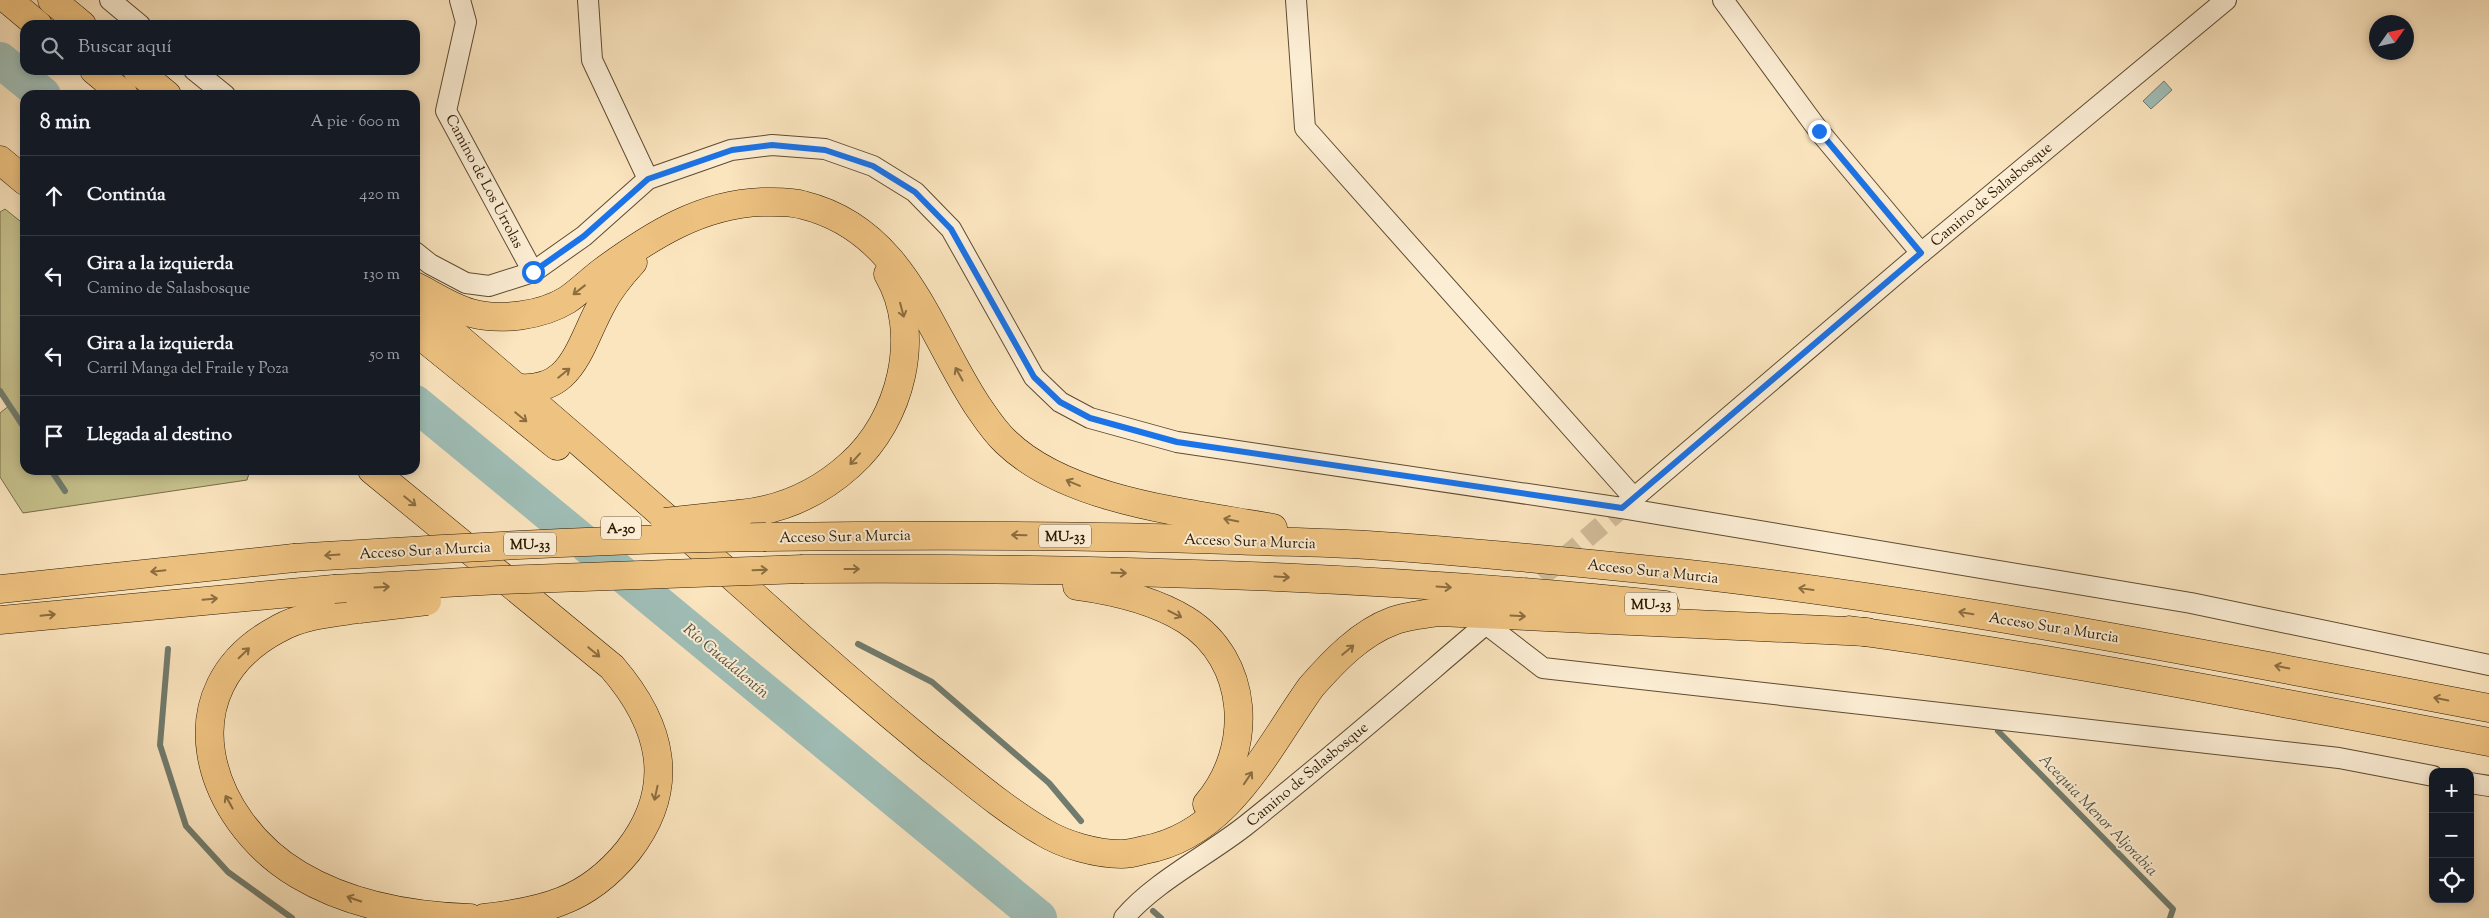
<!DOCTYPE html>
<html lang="es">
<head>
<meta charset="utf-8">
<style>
  :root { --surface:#171b24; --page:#242831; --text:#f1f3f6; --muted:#9ea1a6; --line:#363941 }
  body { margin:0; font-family:"Sorts Mill Goudy",serif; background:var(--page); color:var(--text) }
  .controls { position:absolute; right:15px; bottom:15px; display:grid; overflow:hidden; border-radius:10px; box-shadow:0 2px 8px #0003 }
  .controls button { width:45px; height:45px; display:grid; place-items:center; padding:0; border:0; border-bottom:1px solid var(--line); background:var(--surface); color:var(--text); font:25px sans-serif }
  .compass { position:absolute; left:2369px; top:15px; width:45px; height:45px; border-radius:50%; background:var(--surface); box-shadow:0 2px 8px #0003; rotate:56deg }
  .stop { position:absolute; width:15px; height:15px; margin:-11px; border:4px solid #1a73e8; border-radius:50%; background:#fff }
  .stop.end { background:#1a73e8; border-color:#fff; box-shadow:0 1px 5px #0008 }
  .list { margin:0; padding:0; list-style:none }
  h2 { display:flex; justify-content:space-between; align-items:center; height:65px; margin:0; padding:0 20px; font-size:21px }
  h2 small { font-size:16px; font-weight:400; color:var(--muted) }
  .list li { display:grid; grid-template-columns:32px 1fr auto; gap:15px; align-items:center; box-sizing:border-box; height:80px; padding:0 20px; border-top:1px solid var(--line) }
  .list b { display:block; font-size:19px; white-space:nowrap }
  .list p { margin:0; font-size:16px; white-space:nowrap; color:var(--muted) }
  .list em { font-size:16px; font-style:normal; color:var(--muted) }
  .icon { flex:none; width:28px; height:28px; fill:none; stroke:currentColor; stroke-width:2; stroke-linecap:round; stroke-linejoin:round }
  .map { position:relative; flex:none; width:2489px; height:918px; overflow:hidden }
  .search { position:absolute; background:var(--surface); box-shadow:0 2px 8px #0003; left:20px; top:20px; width:400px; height:55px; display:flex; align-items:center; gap:12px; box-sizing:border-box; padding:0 18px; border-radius:15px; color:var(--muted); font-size:19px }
  .panel { position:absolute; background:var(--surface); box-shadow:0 2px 8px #0003; left:20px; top:90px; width:400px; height:385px; border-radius:15px }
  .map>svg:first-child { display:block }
  .green { fill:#c6c28d; stroke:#786d46 }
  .water { fill:#9fbeb7; stroke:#717c6e }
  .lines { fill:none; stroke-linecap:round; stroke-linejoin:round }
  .stream { stroke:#717c6e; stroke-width:6 }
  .river { stroke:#9fbeb7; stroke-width:36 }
  .minor-tunnel { stroke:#d1bc99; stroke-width:20; stroke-dasharray:20 10; stroke-linecap:butt }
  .minor-casing { stroke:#5f4b30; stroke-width:22 }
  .highway-casing { stroke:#2b1800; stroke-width:29 }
  .minor { stroke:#fceed5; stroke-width:20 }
  .highway { stroke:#eec280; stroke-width:28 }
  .highway-bridge-casing { stroke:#2b1800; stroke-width:29; stroke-linecap:butt }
  .highway-bridge { stroke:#eec280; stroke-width:28 }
  .oneway { stroke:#8c6d40 }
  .route { stroke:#1a73e8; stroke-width:6 }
  .labels { text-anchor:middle; stroke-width:4; stroke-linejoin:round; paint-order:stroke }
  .shield { fill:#fceed5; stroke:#6a5840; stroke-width:1 }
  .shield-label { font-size:14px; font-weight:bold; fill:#2b1800 }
  .street-label { font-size:15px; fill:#2b1800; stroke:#fceed5 }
  .water-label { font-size:16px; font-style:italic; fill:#545240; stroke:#fceed5 }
</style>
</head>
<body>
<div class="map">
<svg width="2489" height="918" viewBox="0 0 2489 918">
  <rect width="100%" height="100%" fill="#fbe5bf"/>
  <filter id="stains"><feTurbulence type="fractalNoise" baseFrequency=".004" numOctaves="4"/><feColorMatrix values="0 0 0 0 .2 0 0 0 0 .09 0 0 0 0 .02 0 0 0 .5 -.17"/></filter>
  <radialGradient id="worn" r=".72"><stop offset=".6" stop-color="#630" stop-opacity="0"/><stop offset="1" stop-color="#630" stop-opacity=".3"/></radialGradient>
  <polygon class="green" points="5,209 25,225 25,470 250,470 247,480 23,513 0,477 0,413 10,405 0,392 0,212"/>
  <polygon class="water" points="2164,81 2172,90 2151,109 2143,101"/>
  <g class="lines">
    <g class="stream">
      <polyline points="0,391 25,429"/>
      <polyline points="51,470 65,491"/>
      <polyline points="858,644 932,682 1049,783 1081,821"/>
      <polyline points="168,649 160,745 186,826 228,872 292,918"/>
      <polyline points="1998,731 2173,909 2170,918"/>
      <polyline points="1153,911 1161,918"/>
    </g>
    <g class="river">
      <polyline points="0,60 43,95"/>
      <polyline points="415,403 1039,918"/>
    </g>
    <polyline class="minor-tunnel" points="1518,597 1622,508"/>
    <g class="minor-casing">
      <g id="minor">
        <polyline points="110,0 140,25"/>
        <polyline points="460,0 466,22 446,111 533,272"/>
        <polyline points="588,0 592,60 648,179"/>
        <polyline points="1296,0 1305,128 1634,498"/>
        <polyline points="1723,0 1819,131 1921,253"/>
        <polyline points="194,70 225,95"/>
        <polyline points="415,252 430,264 466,283 489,286 533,272 584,236 648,179 731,150 772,145 825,149 873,166 915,192 951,229 1034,377 1060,402 1090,418 1177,442 1622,508 2191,603 2489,665"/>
        <polyline points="1622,508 1921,253 2226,0"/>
        <polyline points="2470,783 2489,786"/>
        <path d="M1124,918C1153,883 1208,855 1245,826C1327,761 1406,692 1486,624L1543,668L2339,758L2433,776"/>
      </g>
    </g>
    <g class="highway-casing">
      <g id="highway">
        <polyline points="8,0 38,25"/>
        <polyline points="52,0 82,25"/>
        <polyline points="94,70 124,95"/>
        <polyline points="137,70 167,95"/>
        <polyline points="0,160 25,181"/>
        <path d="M415,286C433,295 452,308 471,313C500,321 541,316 567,300C579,292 591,280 603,271C651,236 701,204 762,202C776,202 790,201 803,205C904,230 927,329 977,405C986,418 994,431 1006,442C1068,502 1191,513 1273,528"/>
        <path d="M415,301C532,400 647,500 761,602C816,652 873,701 930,748C967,777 1002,808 1043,832C1064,845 1097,854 1121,854C1129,854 1137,852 1144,850C1228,835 1266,750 1311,687C1333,662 1360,633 1393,621C1407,616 1424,614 1439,612L1867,632"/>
        <polyline points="415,331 557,446"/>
        <path d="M506,386C573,400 578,346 603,302C611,287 622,274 633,262"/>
        <path d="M372,470L612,667C662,725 678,787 628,851C610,873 588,891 562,901C537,911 510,915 484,918"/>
        <path d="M740,514C781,510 819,493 850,465C901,420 923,334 888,274"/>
        <path d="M766,537C920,535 1074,535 1228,540C1274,542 1321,542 1367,545C1472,552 1576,562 1680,573C1952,603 2220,657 2489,708"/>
        <path d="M803,569C1091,567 1379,575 1665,605"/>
        <path d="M1077,586C1114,591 1154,600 1186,620C1250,660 1254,749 1207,804"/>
        <polyline points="0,589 294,558"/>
        <path d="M359,609C331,613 303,615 278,629C165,689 206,820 299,875C351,906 412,916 470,918"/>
        <polyline points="0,620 334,589"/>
        <path d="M1849,630C2064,659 2276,702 2489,742"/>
      </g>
    </g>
    <use href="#minor" class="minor"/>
    <use href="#highway" class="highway"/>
    <g class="highway-bridge-casing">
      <g id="highway-bridge">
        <polyline points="665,522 740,514"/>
        <path d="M294,558C451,548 608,539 766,537"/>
        <polyline points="334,589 500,580 803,569"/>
        <polyline points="359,609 427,601"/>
      </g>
    </g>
    <use href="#highway-bridge" class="highway-bridge"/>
  </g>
  <defs><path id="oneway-shaft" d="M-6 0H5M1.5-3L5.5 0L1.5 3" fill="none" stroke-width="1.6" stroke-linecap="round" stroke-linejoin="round" transform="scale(1.25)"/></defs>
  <g class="oneway">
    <use href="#oneway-shaft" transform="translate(579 290) rotate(142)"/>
    <use href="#oneway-shaft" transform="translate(902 310) rotate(75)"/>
    <use href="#oneway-shaft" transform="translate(564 373) rotate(-39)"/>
    <use href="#oneway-shaft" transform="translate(959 374) rotate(-119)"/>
    <use href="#oneway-shaft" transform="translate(521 417) rotate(39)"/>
    <use href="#oneway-shaft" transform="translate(855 459) rotate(132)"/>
    <use href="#oneway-shaft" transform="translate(1073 483) rotate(-157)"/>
    <use href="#oneway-shaft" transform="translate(410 501) rotate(39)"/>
    <use href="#oneway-shaft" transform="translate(1231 520) rotate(-169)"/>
    <use href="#oneway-shaft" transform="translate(1019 535) rotate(-179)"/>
    <use href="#oneway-shaft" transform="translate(332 555) rotate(176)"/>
    <use href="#oneway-shaft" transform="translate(852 569)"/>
    <use href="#oneway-shaft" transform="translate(760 570) rotate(-2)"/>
    <use href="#oneway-shaft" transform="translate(158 571) rotate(174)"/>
    <use href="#oneway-shaft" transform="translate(1119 573) rotate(1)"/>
    <use href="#oneway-shaft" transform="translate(1282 577) rotate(3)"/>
    <use href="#oneway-shaft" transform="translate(382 587) rotate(-3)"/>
    <use href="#oneway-shaft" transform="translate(1444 587) rotate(4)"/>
    <use href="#oneway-shaft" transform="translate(1806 589) rotate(-172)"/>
    <use href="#oneway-shaft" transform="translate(210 599) rotate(-5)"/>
    <use href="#oneway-shaft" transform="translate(1966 613) rotate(-171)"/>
    <use href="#oneway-shaft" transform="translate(1175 614) rotate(27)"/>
    <use href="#oneway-shaft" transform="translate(48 615) rotate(-6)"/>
    <use href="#oneway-shaft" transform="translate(1518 616) rotate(3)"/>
    <use href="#oneway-shaft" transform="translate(1348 650) rotate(-40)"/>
    <use href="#oneway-shaft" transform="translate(594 652) rotate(40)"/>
    <use href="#oneway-shaft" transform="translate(244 653) rotate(-44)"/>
    <use href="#oneway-shaft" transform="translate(2282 667) rotate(-169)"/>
    <use href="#oneway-shaft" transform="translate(2441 699) rotate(-169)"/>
    <use href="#oneway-shaft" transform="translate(1248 778) rotate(-56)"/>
    <use href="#oneway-shaft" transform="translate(656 793) rotate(102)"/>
    <use href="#oneway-shaft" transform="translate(229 802) rotate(-119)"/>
    <use href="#oneway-shaft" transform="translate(354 899) rotate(-161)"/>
  </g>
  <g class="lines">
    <polyline class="route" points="533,272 584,236 648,179 732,150 772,145 825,150 873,166 915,192 951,229 1034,377 1060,402 1090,418 1177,442 1622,508 1921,253 1819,131"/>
  </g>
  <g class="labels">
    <g class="shield">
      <rect x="601" y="516.5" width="40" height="23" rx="4"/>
      <rect x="1039" y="524.5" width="52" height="23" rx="4"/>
      <rect x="504" y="532.5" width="52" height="23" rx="4"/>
      <rect x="1625" y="592.5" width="52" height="23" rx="4"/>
    </g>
    <g class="shield-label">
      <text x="621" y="533">A-30</text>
      <text x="1065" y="541">MU-33</text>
      <text x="530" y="549">MU-33</text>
      <text x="1651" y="609">MU-33</text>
    </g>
    <g class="street-label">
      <text transform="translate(485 181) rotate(62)" y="5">Camino de Los Urrolas</text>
      <text transform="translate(1991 194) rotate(-40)" y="5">Camino de Salasbosque</text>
      <text transform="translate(845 536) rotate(-1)" y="5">Acceso Sur a Murcia</text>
      <text transform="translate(1250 541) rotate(2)" y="5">Acceso Sur a Murcia</text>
      <text transform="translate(425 550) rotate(-3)" y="5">Acceso Sur a Murcia</text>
      <text transform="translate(1653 571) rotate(6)" y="5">Acceso Sur a Murcia</text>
      <text transform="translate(2054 627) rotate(9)" y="5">Acceso Sur a Murcia</text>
      <text transform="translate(1307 774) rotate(-40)" y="5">Camino de Salasbosque</text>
    </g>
    <g class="water-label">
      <text transform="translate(727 660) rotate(40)" y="6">Río Guadalentín</text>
      <text transform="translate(2099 814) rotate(46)" y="6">Acequia Menor Aljorabia</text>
    </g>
  </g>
  <rect width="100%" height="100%" filter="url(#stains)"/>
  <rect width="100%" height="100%" fill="url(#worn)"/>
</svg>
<div class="controls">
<button>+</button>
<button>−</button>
<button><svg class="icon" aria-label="locate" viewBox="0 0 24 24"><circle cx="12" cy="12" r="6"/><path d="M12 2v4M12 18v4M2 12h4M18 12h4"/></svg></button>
</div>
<svg class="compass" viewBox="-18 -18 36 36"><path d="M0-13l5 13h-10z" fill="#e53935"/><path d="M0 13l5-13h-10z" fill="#9ea1a6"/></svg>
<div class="stop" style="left:533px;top:272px"></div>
<div class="stop end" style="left:1819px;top:131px"></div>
<div class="search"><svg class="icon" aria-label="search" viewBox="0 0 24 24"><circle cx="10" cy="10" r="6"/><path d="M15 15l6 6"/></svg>Buscar aquí</div>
<section class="panel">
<h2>8 min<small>A pie · 600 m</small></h2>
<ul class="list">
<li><svg class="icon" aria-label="ahead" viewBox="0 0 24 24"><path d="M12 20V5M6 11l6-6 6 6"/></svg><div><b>Continúa</b></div><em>420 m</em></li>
<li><svg class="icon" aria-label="left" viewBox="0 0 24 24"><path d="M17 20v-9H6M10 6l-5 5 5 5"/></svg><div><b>Gira a la izquierda</b><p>Camino de Salasbosque</p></div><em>130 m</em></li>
<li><svg class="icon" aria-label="left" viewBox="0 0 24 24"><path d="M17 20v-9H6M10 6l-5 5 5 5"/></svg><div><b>Gira a la izquierda</b><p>Carril Manga del Fraile y Poza</p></div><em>50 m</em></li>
<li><svg class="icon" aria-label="arrive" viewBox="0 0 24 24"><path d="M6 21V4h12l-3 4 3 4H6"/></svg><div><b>Llegada al destino</b></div></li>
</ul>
</section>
</div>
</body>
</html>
